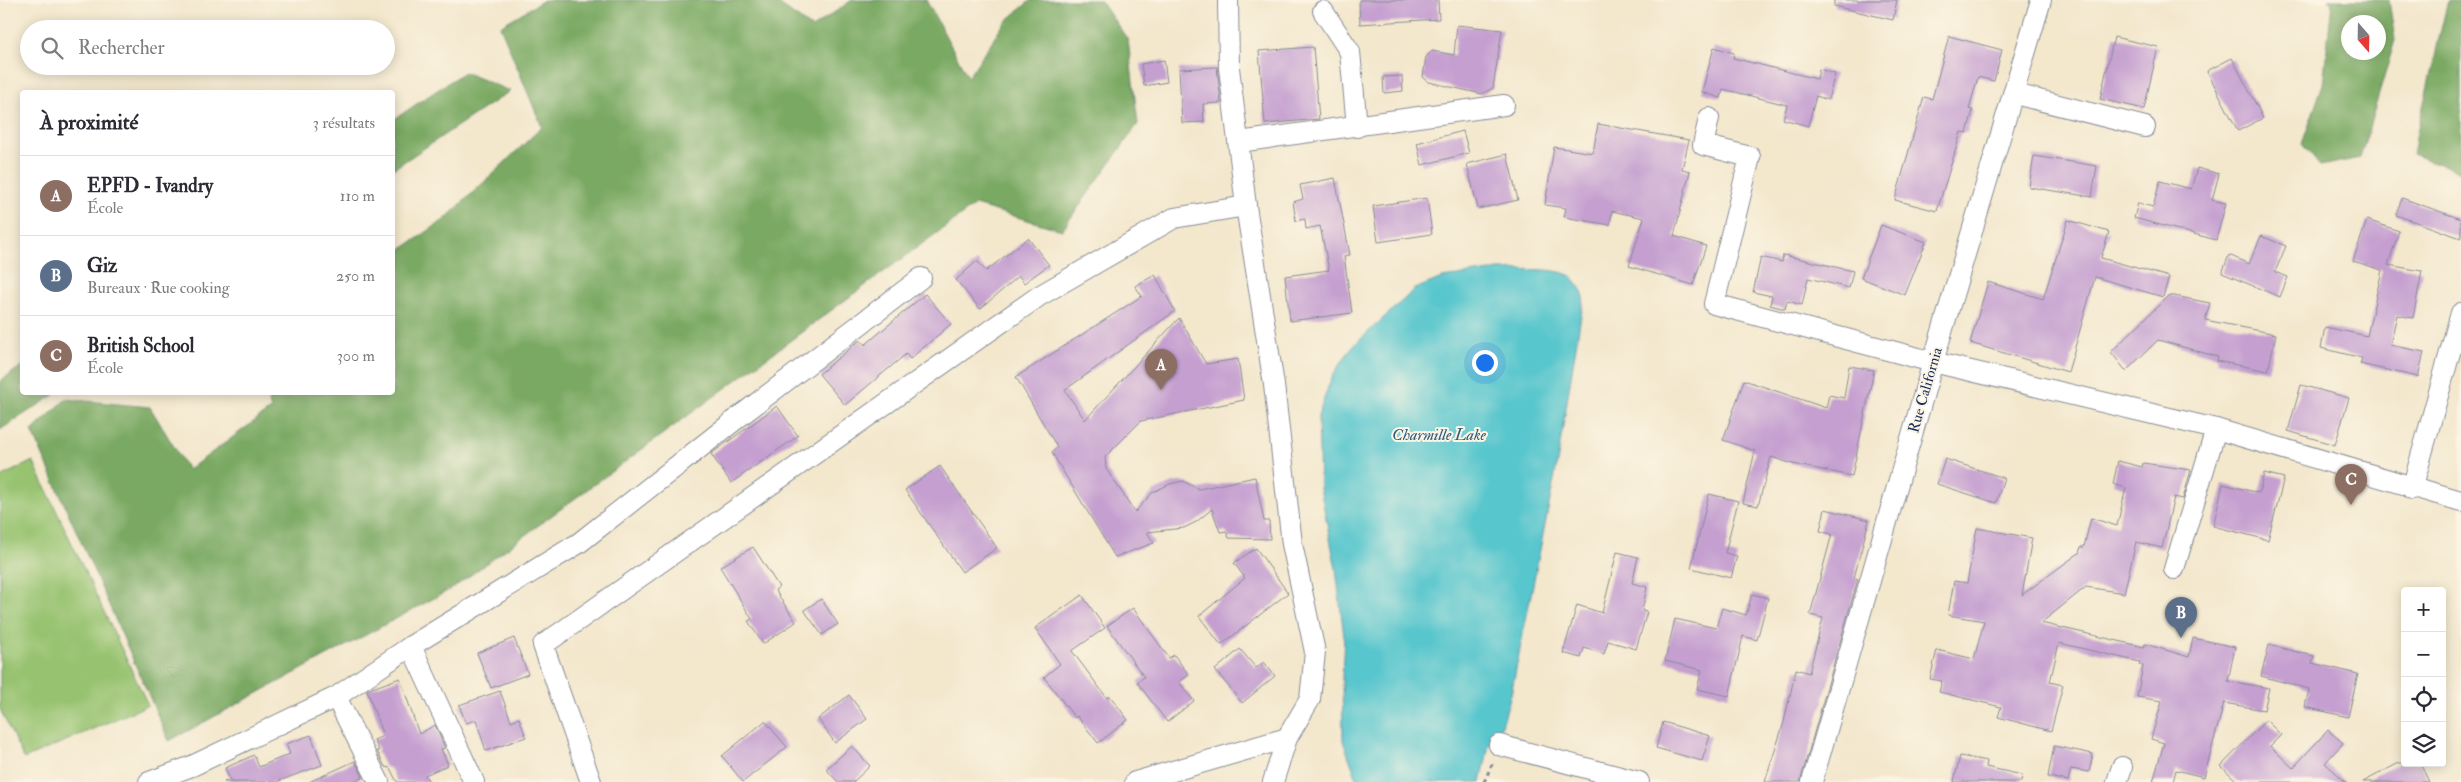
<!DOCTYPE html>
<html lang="fr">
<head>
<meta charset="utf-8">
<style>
  :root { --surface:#fff; --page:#f7f7f7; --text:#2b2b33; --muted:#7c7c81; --line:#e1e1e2; --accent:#0f766e }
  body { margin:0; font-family:"IM FELL Double Pica",serif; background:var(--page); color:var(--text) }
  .controls { position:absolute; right:15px; bottom:15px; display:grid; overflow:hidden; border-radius:5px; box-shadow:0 2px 12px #0003 }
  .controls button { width:45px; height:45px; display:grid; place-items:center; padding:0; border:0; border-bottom:1px solid var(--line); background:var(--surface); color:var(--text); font:25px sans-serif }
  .compass { position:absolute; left:2341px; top:15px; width:45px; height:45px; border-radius:50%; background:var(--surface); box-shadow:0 2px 12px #0003; rotate:160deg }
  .you { position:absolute; left:1484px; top:362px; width:18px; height:18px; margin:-12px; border:4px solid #fff; border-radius:50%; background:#1a73e8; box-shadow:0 0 0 8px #1a73e833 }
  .badge { display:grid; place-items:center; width:32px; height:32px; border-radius:50%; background:var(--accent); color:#fff; font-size:16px; font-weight:700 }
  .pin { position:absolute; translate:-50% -41px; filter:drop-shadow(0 1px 2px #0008) }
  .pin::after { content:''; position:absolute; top:26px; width:18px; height:15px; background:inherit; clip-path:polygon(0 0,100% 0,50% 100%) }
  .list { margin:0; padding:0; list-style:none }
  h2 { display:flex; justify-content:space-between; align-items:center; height:65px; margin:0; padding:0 20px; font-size:21px }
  h2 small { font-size:16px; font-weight:400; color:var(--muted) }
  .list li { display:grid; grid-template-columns:32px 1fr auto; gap:15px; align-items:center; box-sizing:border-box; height:80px; padding:0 20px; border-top:1px solid var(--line) }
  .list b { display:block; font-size:19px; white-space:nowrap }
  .list p { margin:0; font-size:16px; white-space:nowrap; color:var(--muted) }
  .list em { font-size:16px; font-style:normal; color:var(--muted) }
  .icon { flex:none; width:28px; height:28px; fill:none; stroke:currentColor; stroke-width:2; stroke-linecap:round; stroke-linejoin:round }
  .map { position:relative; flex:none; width:2461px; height:782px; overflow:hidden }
  .search { position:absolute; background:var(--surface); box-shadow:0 2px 12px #0003; left:20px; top:20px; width:375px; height:55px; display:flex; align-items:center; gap:12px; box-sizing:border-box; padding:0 18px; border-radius:28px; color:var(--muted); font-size:19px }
  .panel { position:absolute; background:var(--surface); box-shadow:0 2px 12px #0003; left:20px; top:90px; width:375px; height:305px; border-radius:5px }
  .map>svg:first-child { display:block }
  .green { fill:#97c370; stroke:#597967 }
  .forest { fill:#79a962; stroke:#4a6c60; fill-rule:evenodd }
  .water { fill:#58c6cd; stroke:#3a7a96 }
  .building { fill:#c49fd0 }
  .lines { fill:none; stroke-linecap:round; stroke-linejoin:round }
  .street-casing { stroke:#878b95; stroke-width:22 }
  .path { stroke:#878b95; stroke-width:3; stroke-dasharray:4 4; stroke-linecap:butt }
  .street { stroke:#fff; stroke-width:20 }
  .labels { text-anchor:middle; stroke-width:4; stroke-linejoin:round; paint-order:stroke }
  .street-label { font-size:15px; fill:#1b2f5e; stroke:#fcf5e5 }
  .water-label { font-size:16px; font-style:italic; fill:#2d5c7f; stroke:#fcf5e5 }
</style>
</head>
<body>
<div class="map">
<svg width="2461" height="782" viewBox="0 0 2461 782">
  <rect width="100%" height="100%" fill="#fcf5e5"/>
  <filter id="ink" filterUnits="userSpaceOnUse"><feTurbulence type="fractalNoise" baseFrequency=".02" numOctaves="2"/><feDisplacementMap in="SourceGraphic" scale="10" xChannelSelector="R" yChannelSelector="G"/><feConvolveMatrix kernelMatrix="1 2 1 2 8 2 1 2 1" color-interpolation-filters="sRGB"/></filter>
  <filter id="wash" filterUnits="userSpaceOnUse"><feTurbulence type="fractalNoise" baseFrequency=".0096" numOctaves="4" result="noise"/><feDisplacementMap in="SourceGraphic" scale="20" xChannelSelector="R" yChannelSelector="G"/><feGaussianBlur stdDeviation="1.12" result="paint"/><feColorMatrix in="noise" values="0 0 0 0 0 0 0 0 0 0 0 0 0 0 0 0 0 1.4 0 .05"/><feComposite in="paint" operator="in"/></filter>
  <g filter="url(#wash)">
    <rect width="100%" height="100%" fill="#f3e7cc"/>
    <polygon class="green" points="33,461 148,705 24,759 0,709 0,477"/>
    <g class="forest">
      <polygon points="544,0 773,0 812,28 852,0 926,0 968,77 1005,22 1031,0 1100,0 1128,40 1138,124 1062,230 975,205 453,588 169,741 32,431 66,399 150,407 188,470 271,409 266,393 392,392 393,255 444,220 542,127 500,26"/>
      <path d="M2328,0H2389L2395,40L2360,158L2320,166L2302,144L2323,84L2332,3ZM2378,22V52H2348V22Z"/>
      <polygon points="2448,0 2461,0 2461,172 2412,154"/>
      <polygon points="464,72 510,91 393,169 393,120"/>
      <polygon points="22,366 22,392 57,393 0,430 0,381"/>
    </g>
    <path class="water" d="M1498,270C1517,270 1552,267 1569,275C1576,278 1581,290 1584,297L1555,475L1511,694L1502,725L1489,745L1481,782H1358L1343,741L1342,677L1344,637L1336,569L1320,488L1318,416L1332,376L1352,347L1415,289L1442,278Z"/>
    <g id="blocks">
      <g class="building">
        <polygon points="1359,0 1438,0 1439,19 1360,24"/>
        <polygon points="1834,0 1897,0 1893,20 1834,6"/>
        <polygon points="1457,25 1502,30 1493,88 1482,94 1429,82 1423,77 1426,57 1432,51 1454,55"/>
        <polygon points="1949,36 2002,50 1994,81 1978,77 1969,109 1973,110 1967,133 1961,132 1937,211 1895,200 1924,97 1932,99"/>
        <polygon points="2114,37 2158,47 2144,109 2100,99"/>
        <polygon points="1313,47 1319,119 1265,124 1259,51"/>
        <polygon points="1714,47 1734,53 1733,58 1817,79 1819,69 1835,74 1828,100 1816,96 1808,126 1783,119 1787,105 1723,89 1721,98 1702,92"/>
        <polygon points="2232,58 2263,118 2238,131 2207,71"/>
        <polygon points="1164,60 1167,82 1144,86 1141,64"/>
        <polygon points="1217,67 1221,103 1203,104 1204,122 1182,123 1179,69"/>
        <polygon points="1402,76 1403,91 1384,93 1383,77"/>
        <polygon points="1598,124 1689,140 1682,169 1690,171 1674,236 1706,246 1693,285 1629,266 1644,218 1612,211 1610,225 1564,217 1566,208 1545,205 1554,147 1593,153"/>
        <polygon points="1463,131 1469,153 1422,165 1417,143"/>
        <polygon points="1507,154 1518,200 1478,209 1467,164"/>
        <polygon points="2034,156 2097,166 2092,197 2029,187"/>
        <polygon points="2197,168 2219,174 2212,200 2226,203 2216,240 2134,218 2138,203 2153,207 2160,181 2191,189"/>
        <polygon points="1335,178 1350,255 1344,256 1352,313 1290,321 1285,276 1329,270 1320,226 1306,229 1305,219 1296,221 1293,202 1303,199 1300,185"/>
        <polygon points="1427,198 1432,234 1378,242 1373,206"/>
        <polygon points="2402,198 2461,219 2461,238 2396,215"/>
        <polygon points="2068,220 2109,232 2101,258 2169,277 2163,297 2095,277 2068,372 1970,343 1988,282 2043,299"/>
        <polygon points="2367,220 2399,231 2388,265 2422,271 2413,318 2397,315 2390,345 2424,352 2418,377 2360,364 2362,358 2321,348 2325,327 2367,336 2382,270 2353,261"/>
        <polygon points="1881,225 1926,242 1905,295 1861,278"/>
        <polygon points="2261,236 2286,246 2275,272 2288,277 2280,297 2222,273 2229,255 2249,264"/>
        <polygon points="1028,238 1049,265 1024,283 1019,276 980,309 956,280 977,261 986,271"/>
        <polygon points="1783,255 1853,271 1849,288 1808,278 1802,305 1787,301 1785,309 1770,305 1772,296 1753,292 1761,257 1782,262"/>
        <polygon points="1155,275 1175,311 1065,390 1085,420 1179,318 1206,364 1238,359 1244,400 1141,421 1105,457 1106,469 1135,512 1153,492 1170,484 1183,481 1199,489 1255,477 1264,521 1269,521 1270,539 1229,538 1226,531 1220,532 1212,509 1196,522 1184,528 1147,532 1154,543 1115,557 1052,453 1057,447 1016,377 1142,296 1135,286"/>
        <polygon points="925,294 951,324 910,359 906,354 845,405 819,374 860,340 865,345"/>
        <polygon points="2169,295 2210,303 2205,320 2276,334 2268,371 2217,361 2218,357 2158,340 2126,371 2111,352"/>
        <polygon points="1849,366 1874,370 1852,476 1793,464 1771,457 1758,506 1743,503 1755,451 1723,440 1744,380 1826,408 1829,395 1844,398"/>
        <polygon points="2301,385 2349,398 2335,445 2288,431"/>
        <polygon points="777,406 798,436 731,483 711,454"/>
        <polygon points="1945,459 2004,478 1996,503 1937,484"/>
        <polygon points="2118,461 2142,467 2143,463 2191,470 2183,499 2174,497 2162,548 2136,542 2124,593 2086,587 2041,623 2144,647 2145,644 2189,657 2193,638 2235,647 2228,681 2269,688 2264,710 2224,703 2204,777 2176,770 2173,782 2153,782 2164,743 2151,739 2162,701 2137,697 2143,666 2139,665 2140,662 2059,643 2050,682 2063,685 2051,731 1998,717 2001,707 1939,692 1942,681 1930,679 1937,650 1974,659 1984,621 1948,615 1954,581 1967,583 1977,528 2032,538 2022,595 2079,553 2081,547 2084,547 2091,518 2117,526 2126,488 2113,484"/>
        <polygon points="940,466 997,548 962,572 905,490"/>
        <polygon points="2264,473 2284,478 2268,540 2213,526 2223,484 2259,493"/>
        <polygon points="1709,494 1738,501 1725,553 1737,556 1731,578 1691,568"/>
        <polygon points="1825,509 1869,520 1854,578 1858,579 1800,782 1765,782 1784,722 1796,669 1809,673 1823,618 1810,615 1832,534 1820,531"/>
        <polygon points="753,547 779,587 775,590 796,622 763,644 748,621 752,619 720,567"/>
        <polygon points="1256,548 1288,593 1221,645 1199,616 1245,578 1234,563"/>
        <polygon points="1617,552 1638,557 1632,583 1647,587 1642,611 1647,612 1636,649 1608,641 1604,654 1584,648 1581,658 1563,653 1577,605 1602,613"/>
        <polygon points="1752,594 1768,598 1757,640 1743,636 1729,696 1697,689 1702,670 1665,661 1675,619 1716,628 1722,608 1746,615"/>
        <polygon points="1082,595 1105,628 1072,651 1107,698 1110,696 1128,720 1098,743 1077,716 1075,718 1044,677 1060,664 1035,628"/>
        <polygon points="821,599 838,624 822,635 804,610"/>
        <polygon points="1133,608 1169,658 1174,655 1189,675 1179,682 1194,701 1167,722 1137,682 1144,677 1107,626"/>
        <polygon points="514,638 528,674 491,688 477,653"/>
        <polygon points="2269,645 2314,656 2312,663 2358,674 2348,717 2305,707 2309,689 2261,676"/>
        <polygon points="1240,649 1256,668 1264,662 1275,676 1242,703 1215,670"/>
        <polygon points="400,678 419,734 435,725 445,748 441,749 448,765 425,775 429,782 397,782 390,768 385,767 377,751 379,750 374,740 383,736 367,690"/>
        <polygon points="500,691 511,721 519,718 526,737 486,751 476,720 466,723 459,705"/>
        <polygon points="849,695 867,719 835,743 818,719"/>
        <polygon points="2266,720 2281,735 2270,746 2293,768 2328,730 2343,743 2325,763 2346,782 2238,782 2221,766"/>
        <polygon points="765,721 787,747 743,782 722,756"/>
        <polygon points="1663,722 1710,736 1702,761 1656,748"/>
        <polygon points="311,735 322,765 276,782 224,782 230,780 225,768 254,755 259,767 290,754 286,744"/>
        <polygon points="852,746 870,766 853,782 838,782 826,769"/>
        <polygon points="2054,746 2093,754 2089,772 2071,769 2068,781 2048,777"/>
        <polygon points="1960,756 1987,761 1986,767 2022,775 2021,782 1954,782"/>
        <polygon points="355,761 363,777 352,782 309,782"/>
        <polygon points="2399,763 2420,763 2429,782 2363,782"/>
      </g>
    </g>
  </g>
  <g filter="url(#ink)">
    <use href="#blocks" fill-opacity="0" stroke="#878b95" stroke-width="1"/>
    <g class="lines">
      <g class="street-casing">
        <g id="street">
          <polyline points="1323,11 1350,52 1357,127"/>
          <polyline points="2015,94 2145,127"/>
          <polyline points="1709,118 1703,145 1750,157 1714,304 1933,362 2216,429 2461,501"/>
          <polyline points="1239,142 1504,105"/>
          <polyline points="2412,489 2461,313"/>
          <polyline points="2174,569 2216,429"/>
          <polyline points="411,646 474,782"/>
          <polyline points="336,697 379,782"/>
          <polyline points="1499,745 1639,782"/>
          <polyline points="149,782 192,766 336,697 411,646 579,543 744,413 921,278"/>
          <polyline points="591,782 543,645 1039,296 1174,218 1246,206"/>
          <polyline points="1135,782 1287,738 1310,699 1315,652 1292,544 1274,385 1246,206 1229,68 1228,0"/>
          <polyline points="1273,782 1287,738"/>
          <polyline points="1812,782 1933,362 2041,0"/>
          <polyline points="2117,782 2122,767"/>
        </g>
      </g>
      <polyline class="path" points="1484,782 1493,762"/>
      <use href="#street" class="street"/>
    </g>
  </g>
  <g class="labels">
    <g class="street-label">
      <text transform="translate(1925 390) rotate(-74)" y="5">Rue California</text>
    </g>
    <g class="water-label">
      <text x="1439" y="440">Charmille Lake</text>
    </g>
  </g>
</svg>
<div class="controls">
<button>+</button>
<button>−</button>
<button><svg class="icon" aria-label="locate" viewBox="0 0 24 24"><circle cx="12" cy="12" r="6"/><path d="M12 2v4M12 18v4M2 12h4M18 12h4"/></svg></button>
<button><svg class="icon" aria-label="layers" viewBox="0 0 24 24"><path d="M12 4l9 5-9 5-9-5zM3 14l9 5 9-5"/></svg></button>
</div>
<svg class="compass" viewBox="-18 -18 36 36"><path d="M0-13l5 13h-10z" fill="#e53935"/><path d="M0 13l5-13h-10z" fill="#7c7c81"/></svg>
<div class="you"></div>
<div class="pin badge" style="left:1161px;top:390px;background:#8d6e63">A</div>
<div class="pin badge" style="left:2181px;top:638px;background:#5c6f8a">B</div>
<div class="pin badge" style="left:2351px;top:505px;background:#8d6e63">C</div>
<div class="search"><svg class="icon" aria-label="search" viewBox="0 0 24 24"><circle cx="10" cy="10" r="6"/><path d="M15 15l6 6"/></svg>Rechercher</div>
<section class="panel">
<h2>À proximité<small>3 résultats</small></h2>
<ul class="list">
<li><span class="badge" style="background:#8d6e63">A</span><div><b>EPFD - Ivandry</b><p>École</p></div><em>110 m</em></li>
<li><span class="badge" style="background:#5c6f8a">B</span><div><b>Giz</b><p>Bureaux · Rue cooking</p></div><em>250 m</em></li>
<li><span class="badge" style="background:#8d6e63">C</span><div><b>British School</b><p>École</p></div><em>300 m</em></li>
</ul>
</section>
</div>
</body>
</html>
